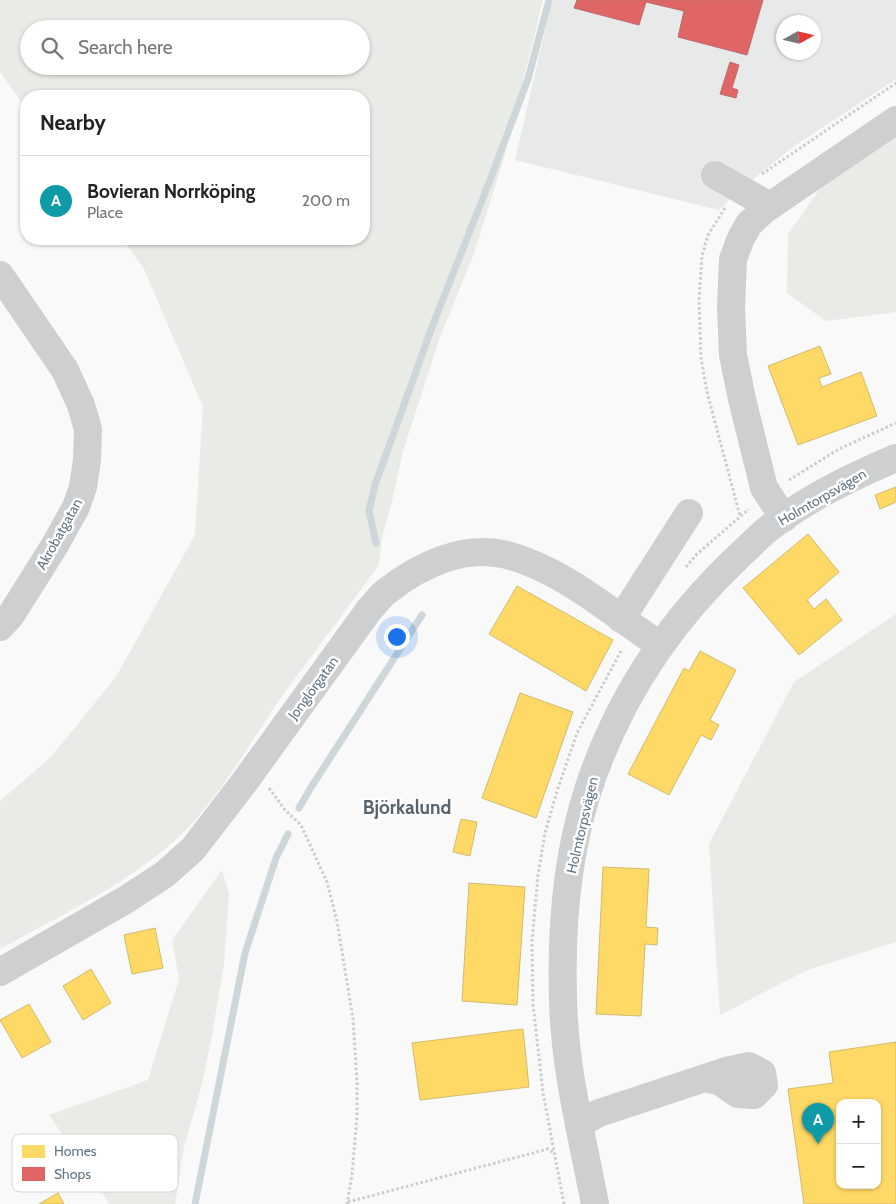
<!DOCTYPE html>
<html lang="en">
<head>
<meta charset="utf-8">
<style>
  :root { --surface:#fff; --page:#f6f6f6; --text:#222; --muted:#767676; --line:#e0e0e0; --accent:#585c60 }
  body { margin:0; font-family:Cabin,sans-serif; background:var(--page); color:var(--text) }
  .controls { position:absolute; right:15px; bottom:15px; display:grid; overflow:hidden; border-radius:10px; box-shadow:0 1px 4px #0004 }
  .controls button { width:45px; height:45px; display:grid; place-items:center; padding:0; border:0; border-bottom:1px solid var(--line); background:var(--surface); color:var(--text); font:25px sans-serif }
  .compass { position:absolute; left:776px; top:15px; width:45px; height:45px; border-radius:50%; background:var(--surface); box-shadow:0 1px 4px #0004; rotate:82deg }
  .you { position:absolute; left:396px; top:636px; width:18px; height:18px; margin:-12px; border:4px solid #fff; border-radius:50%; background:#1a73e8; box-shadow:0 0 0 8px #1a73e833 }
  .badge { display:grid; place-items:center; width:32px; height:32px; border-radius:50%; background:var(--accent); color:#fff; font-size:16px; font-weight:700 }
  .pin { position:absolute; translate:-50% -41px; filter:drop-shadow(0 1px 2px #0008) }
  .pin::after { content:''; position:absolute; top:26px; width:18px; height:15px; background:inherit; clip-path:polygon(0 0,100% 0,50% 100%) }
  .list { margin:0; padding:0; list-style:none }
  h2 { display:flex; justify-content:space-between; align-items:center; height:65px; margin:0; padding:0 20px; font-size:21px }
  h2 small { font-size:16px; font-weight:400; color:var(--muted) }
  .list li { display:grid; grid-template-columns:32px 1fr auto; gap:15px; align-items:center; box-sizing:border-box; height:90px; padding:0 20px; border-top:1px solid var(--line) }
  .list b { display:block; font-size:19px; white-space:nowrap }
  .list p { margin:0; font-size:16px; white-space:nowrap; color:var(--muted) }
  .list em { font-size:16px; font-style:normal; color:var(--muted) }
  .icon { flex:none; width:28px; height:28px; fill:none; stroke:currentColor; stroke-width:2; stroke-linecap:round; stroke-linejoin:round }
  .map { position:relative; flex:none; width:896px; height:1204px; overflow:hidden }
  .search { position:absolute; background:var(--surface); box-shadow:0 1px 4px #0004; left:20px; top:20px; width:350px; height:55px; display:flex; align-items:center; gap:12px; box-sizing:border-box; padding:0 18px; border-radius:28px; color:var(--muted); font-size:19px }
  .panel { position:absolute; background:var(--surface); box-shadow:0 1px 4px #0004; left:20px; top:90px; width:350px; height:155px; border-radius:20px }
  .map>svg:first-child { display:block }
  .built { fill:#e8e9e9; fill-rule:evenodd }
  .green { fill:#e8ebe6; fill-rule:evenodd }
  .homes { fill:#ffd966; stroke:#d1bb6f; fill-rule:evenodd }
  .shops { fill:#e06666; stroke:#bb6b6f }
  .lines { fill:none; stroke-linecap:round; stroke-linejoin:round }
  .stream { stroke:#ced6d9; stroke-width:7 }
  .path { stroke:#cbcccd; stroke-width:3; stroke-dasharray:2.5 2.5; stroke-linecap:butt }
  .minor { stroke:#cecfd0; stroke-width:28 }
  .labels { text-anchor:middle; stroke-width:5; stroke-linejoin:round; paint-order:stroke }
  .street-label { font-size:14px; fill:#657683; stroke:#fff }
  .district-label { font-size:19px; font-weight:bold; fill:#57646e; stroke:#fff }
  .key { fill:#fff; stroke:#d1d6da; stroke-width:1 }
  .key-label { font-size:14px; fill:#657683 }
</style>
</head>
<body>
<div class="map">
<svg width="896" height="1204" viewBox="0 0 896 1204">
  <rect width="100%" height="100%" fill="#f9f9f9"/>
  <path class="built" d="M552,0H896V79L793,147L735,194L719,210L515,160ZM784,22H814V52H784Z"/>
  <g class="green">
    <path d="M0,0H543L504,158L473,256L440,337L403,451L392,501L382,538L379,565C347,610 312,654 280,699C246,749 212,811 165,849C115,890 56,918 0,949V801L51,757L116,677L195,535L203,407L144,269L122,239H364V96H26V108L0,72ZM29,29H361V66H29Z"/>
    <polygon points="896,130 896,312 826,321 787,293 788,234 829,176"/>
    <polygon points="896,614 896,942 807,970 720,1015 709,844 794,682"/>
    <polygon points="222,870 229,894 224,964 211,1040 202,1084 184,1147 175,1204 110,1204 49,1115 148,1080 179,979 172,940"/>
  </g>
  <g class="homes">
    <polygon points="820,346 831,374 819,378 822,387 861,372 877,416 798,445 768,366"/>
    <polygon points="896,487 896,502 880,509 875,495"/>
    <polygon points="808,534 839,572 807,600 814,609 826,599 842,620 799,655 743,588"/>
    <polygon points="517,586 613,640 586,691 489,634"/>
    <polygon points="700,651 736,670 710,720 719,725 711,740 701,735 669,795 628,774 684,668 689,671"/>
    <polygon points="520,693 573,712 536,818 482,798"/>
    <polygon points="461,819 477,822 470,856 453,852"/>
    <polygon points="603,867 649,869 646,927 658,928 657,945 645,944 641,1016 596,1014"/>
    <polygon points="469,883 525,887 517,1005 462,1001"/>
    <polygon points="155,928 163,968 132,974 124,935"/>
    <polygon points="91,969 111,1003 83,1020 63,986"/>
    <polygon points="29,1004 51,1042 22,1058 0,1020"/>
    <polygon points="523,1029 529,1087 420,1100 412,1043"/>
    <path d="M896,1042V1204H804L788,1089L833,1083L829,1052ZM840,1103H877V1185H840Z"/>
    <polygon points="58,1193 64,1204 39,1204"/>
  </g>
  <g class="shops">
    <polygon points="577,0 763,0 747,55 678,37 684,11 646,2 639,25 574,8"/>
    <polygon points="730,62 739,65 732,88 738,90 736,98 720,94"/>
  </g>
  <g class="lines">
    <g class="stream">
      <polyline points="376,543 369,511 375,485 432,327 492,175 528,79 549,0"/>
      <polyline points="299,808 310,789 422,615"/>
      <polyline points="195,1204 245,953 276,858 288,834"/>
    </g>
    <g class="path">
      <polyline points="762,174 896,83"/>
      <polyline points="725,208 708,235 702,256 699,300 701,358 707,392 740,516"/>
      <polyline points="789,480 839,449 896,423"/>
      <polyline points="686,567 697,554 749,509"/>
      <polyline points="269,788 285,810 301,825 327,882 337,921 353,1019 357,1081 357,1116 352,1175 347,1204"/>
      <polyline points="348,1202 548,1149 555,1154"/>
      <polyline points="564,1204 543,1093 533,1004 532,941 538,875 545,833 558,788 577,733 622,649"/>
    </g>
    <g class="minor">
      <polyline points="715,175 770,206"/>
      <polyline points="0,275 65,370 81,405 88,429 87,460 83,487 76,507 55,545 11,615 0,627"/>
      <polyline points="784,518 764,488 742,399 733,355 731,307 733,259 741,238 749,224 764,210 896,120"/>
      <polyline points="621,619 689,513"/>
      <path d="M0,972L127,899L165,874L193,849L243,784L369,610C375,604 380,596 387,591C420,565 464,544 507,555C564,570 612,614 660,645"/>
      <polyline points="579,1124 599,1113 726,1071 749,1066 762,1073 764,1085 754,1095 738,1094 721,1082 705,1078"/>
      <path d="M595,1204C582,1136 564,1067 563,997C561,930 567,855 588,790C618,698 668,623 738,557C748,548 757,538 768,529C804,500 853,476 896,458"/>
    </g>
  </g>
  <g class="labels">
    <g class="street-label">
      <text transform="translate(822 497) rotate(-30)" y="5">Holmtorpsvägen</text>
      <text transform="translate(59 534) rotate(-61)" y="5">Akrobatgatan</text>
      <text transform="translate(313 688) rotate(-54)" y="5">Jonglörgatan</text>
      <text transform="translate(582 825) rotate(-77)" y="5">Holmtorpsvägen</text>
    </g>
    <g class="district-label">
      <text x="407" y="814">Björkalund</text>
    </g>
  </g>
  <rect x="12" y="1134" width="166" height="58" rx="8" class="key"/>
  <rect x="22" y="1145" width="23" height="13" fill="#ffd966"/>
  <rect x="22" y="1167" width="23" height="14" fill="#e06666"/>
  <g class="key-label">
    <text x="54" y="1156">Homes</text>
    <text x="54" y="1179">Shops</text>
  </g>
</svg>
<div class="controls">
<button>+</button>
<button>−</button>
</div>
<svg class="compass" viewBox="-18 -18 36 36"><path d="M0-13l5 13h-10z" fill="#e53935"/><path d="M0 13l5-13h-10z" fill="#767676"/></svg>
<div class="you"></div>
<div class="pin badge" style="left:818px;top:1144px;background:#0f9aa8">A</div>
<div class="search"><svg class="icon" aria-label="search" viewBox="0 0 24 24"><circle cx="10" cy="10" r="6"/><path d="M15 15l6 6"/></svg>Search here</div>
<section class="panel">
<h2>Nearby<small></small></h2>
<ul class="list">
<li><span class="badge" style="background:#0f9aa8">A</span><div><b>Bovieran Norrköping</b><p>Place</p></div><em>200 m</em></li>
</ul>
</section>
</div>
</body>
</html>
